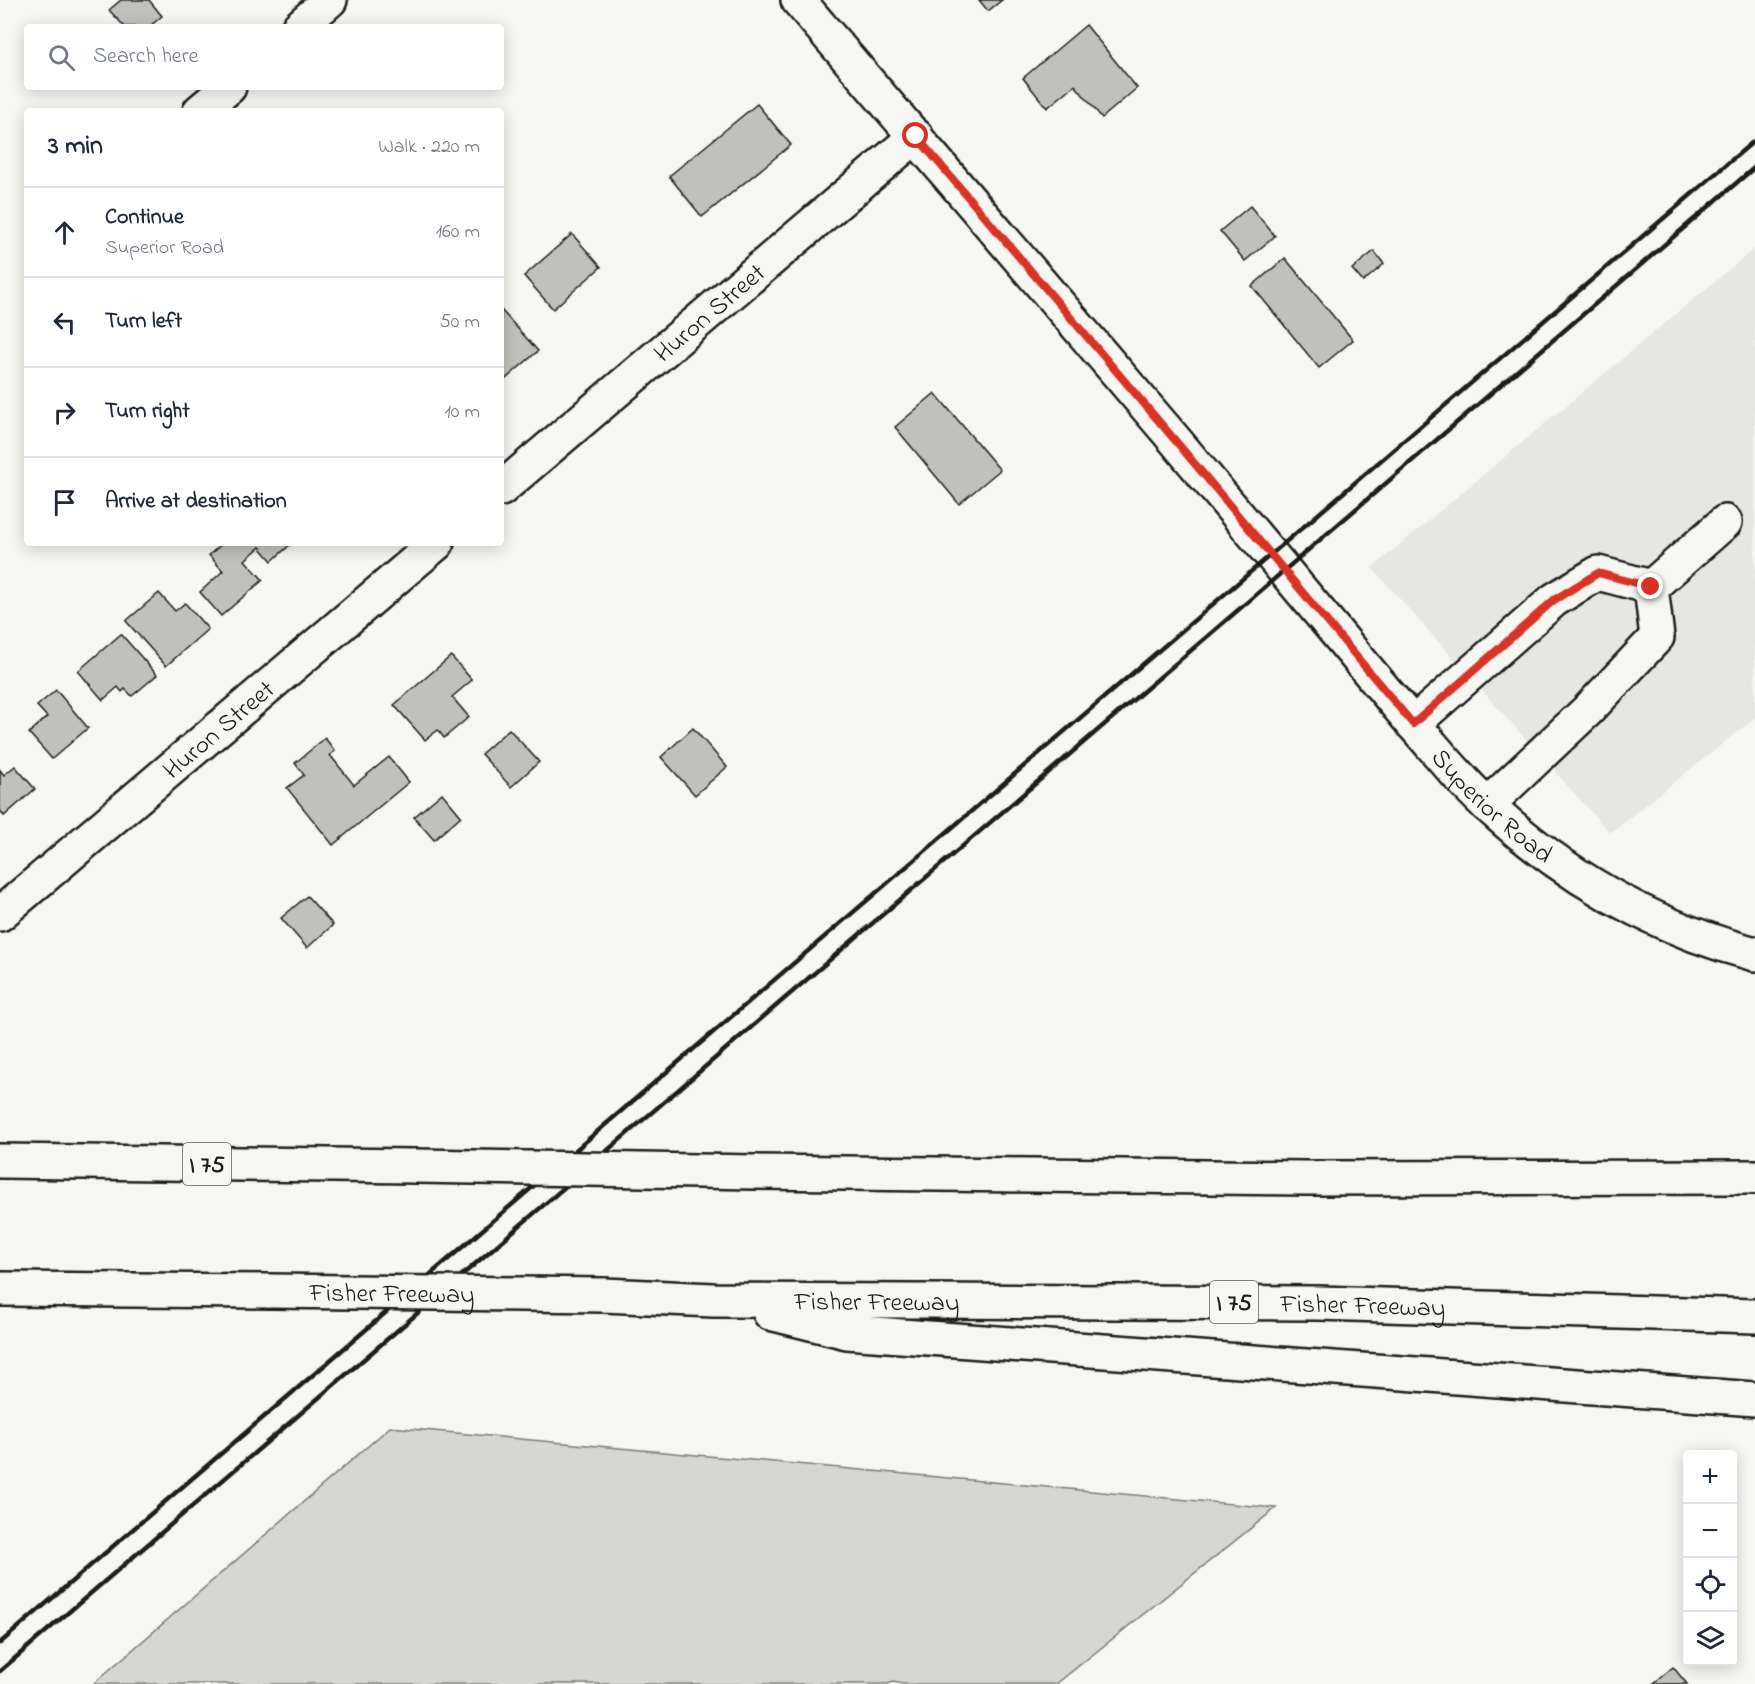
<!DOCTYPE html>
<html lang="en">
<head>
<meta charset="utf-8">
<style>
  :root { --surface:#fff; --page:#f6f6f7; --text:#1f2937; --muted:#747a83; --line:#e0e1e3 }
  body { margin:0; font-family:"Indie Flower",sans-serif; background:var(--page); color:var(--text) }
  .controls { position:absolute; right:18px; bottom:18px; display:grid; overflow:hidden; border-radius:6px; box-shadow:0 3px 15px #0003 }
  .controls button { width:54px; height:54px; display:grid; place-items:center; padding:0; border:0; border-bottom:2px solid var(--line); background:var(--surface); color:var(--text); font:30px sans-serif }
  .stop { position:absolute; width:18px; height:18px; margin:-14px; border:4px solid #d93025; border-radius:50%; background:#fff }
  .stop.end { background:#d93025; border-color:#fff; box-shadow:0 2px 6px #0008 }
  .list { margin:0; padding:0; list-style:none }
  h2 { display:flex; justify-content:space-between; align-items:center; height:78px; margin:0; padding:0 24px; font-size:26px }
  h2 small { font-size:20px; font-weight:400; color:var(--muted) }
  .list li { display:grid; grid-template-columns:39px 1fr auto; gap:18px; align-items:center; box-sizing:border-box; height:90px; padding:0 24px; border-top:2px solid var(--line) }
  .list b { display:block; font-size:22px; white-space:nowrap }
  .list p { margin:0; font-size:20px; white-space:nowrap; color:var(--muted) }
  .list em { font-size:20px; font-style:normal; color:var(--muted) }
  .icon { flex:none; width:33px; height:33px; fill:none; stroke:currentColor; stroke-width:2; stroke-linecap:round; stroke-linejoin:round }
  .map { position:relative; flex:none; width:1755px; height:1684px; overflow:hidden }
  .search { position:absolute; background:var(--surface); box-shadow:0 3px 15px #0003; left:24px; top:24px; width:480px; height:66px; display:flex; align-items:center; gap:15px; box-sizing:border-box; padding:0 21px; border-radius:6px; color:var(--muted); font-size:22px }
  .panel { position:absolute; background:var(--surface); box-shadow:0 3px 15px #0003; left:24px; top:108px; width:480px; height:438px; border-radius:6px }
  .map>svg:first-child { display:block }
  .built { fill:#e6e6e2 }
  .green { fill:#d6d6d2; stroke:#797977; stroke-width:1.5 }
  .building { fill:#c0c0bd; stroke:#1c1c1c; stroke-width:1.5 }
  .lines { fill:none; stroke-linecap:round; stroke-linejoin:round }
  .minor-casing { stroke:#1c1c1c; stroke-width:38 }
  .highway-casing { stroke:#1c1c1c; stroke-width:38 }
  .minor { stroke:#f6f6f2; stroke-width:33 }
  .highway { stroke:#f6f6f2; stroke-width:33 }
  .rail { stroke:#1c1c1c; stroke-width:4.5 }
  .highway-bridge-casing { stroke:#1c1c1c; stroke-width:38; stroke-linecap:butt }
  .highway-bridge { stroke:#f6f6f2; stroke-width:33 }
  .route { stroke:#d93025; stroke-width:8 }
  .labels { text-anchor:middle; stroke-width:6; stroke-linejoin:round; paint-order:stroke }
  .shield { fill:#f6f6f2; stroke:#5d5d5c; stroke-width:1.5 }
  .shield-label { font-size:24px; font-weight:bold; fill:#1c1c1c }
  .street-label { font-size:26px; fill:#1c1c1c; stroke:#f6f6f2 }
</style>
</head>
<body>
<div class="map">
<svg width="1755" height="1684" viewBox="0 0 1755 1684">
  <rect width="100%" height="100%" fill="#f6f6f2"/>
  <filter id="ink" filterUnits="userSpaceOnUse"><feTurbulence type="fractalNoise" baseFrequency=".0167" numOctaves="2"/><feDisplacementMap in="SourceGraphic" scale="12" xChannelSelector="R" yChannelSelector="G"/><feConvolveMatrix kernelMatrix="1 2 1 2 8 2 1 2 1" color-interpolation-filters="sRGB"/></filter>
  <g filter="url(#ink)">
    <polygon class="built" points="1755,248 1755,718 1610,833 1372,568"/>
    <polygon class="green" points="390,1427 1276,1508 1056,1684 903,1684 893,1682 888,1684 93,1684"/>
    <g class="building">
      <polygon points="121,0 149,0 162,16 149,27 125,27 109,10"/>
      <polygon points="979,0 1002,0 988,11"/>
      <polygon points="1086,25 1137,88 1102,118 1075,85 1047,108 1023,78"/>
      <polygon points="757,104 791,145 702,217 669,176"/>
      <polygon points="1250,206 1275,236 1245,261 1220,231"/>
      <polygon points="572,234 601,267 553,309 524,276"/>
      <polygon points="1374,251 1384,264 1363,282 1352,269"/>
      <polygon points="1285,258 1353,340 1319,368 1252,286"/>
      <polygon points="501,310 538,351 501,383"/>
      <polygon points="935,393 1000,470 959,504 895,427"/>
      <polygon points="223,543 292,543 272,561 260,547 245,560 263,580 221,616 200,592 223,571 209,555"/>
      <polygon points="159,593 175,611 185,603 208,629 166,666 126,621"/>
      <polygon points="121,634 157,675 132,696 125,689 122,692 118,687 103,700 78,671"/>
      <polygon points="451,656 472,680 452,697 469,717 444,738 438,730 425,740 394,705"/>
      <polygon points="56,690 88,728 52,759 29,733 47,717 37,706"/>
      <polygon points="693,728 727,767 695,795 661,757"/>
      <polygon points="509,729 539,762 511,787 481,754"/>
      <polygon points="325,738 335,751 330,755 354,785 389,757 409,782 333,845 287,788 304,775 295,763"/>
      <polygon points="15,766 35,789 4,816 0,810 0,770 4,775"/>
      <polygon points="442,793 461,816 434,840 414,817"/>
      <polygon points="307,896 333,925 307,948 281,918"/>
      <polygon points="1673,1667 1687,1684 1653,1684"/>
    </g>
    <g class="lines">
      <g class="minor-casing">
        <g id="minor">
          <path id="s1" d="M798,0L1174,439L1413,724C1440,754 1464,785 1494,811C1570,880 1656,928 1755,954"/>
          <polyline points="299,27 330,0"/>
          <polyline points="200,111 229,87"/>
          <path id="s2" d="M501,489L916,136"/>
          <polyline points="1651,587 1725,522"/>
          <polyline points="1413,724 1554,600 1598,573 1651,587 1657,637 1588,710 1487,805"/>
          <path id="s3" d="M0,914L437,543"/>
        </g>
      </g>
      <g class="highway-casing">
        <g id="highway">
          <polyline points="0,1161 415,1166"/>
          <polyline points="755,1172 1305,1178 1755,1177"/>
          <polyline points="0,1289 270,1291"/>
          <path id="s4" d="M604,1295L713,1300L1318,1303L1755,1316"/>
          <polyline points="770,1313 847,1332 1755,1399"/>
        </g>
      </g>
      <use href="#minor" class="minor"/>
      <use href="#highway" class="highway"/>
      <g class="rail">
        <polyline points="0,1643 1755,140"/>
        <polyline points="0,1671 1755,167"/>
      </g>
      <g class="highway-bridge-casing">
        <g id="highway-bridge">
          <polyline points="415,1166 755,1172"/>
          <path id="s5" d="M270,1291L604,1295"/>
        </g>
      </g>
      <use href="#highway-bridge" class="highway-bridge"/>
    </g>
  </g>
  <g class="lines" filter="url(#ink)">
    <polyline class="route" points="916,136 1174,439 1413,724 1554,600 1598,573 1651,587"/>
  </g>
  <g class="labels">
    <g class="shield">
      <rect x="183" y="1143" width="48" height="42" rx="4.5"/>
      <rect x="1210" y="1281" width="48" height="42" rx="4.5"/>
    </g>
    <g class="shield-label">
      <text x="207" y="1172">I 75</text>
      <text x="1234" y="1310">I 75</text>
    </g>
    <g class="street-label">
      <text dy="9" stroke="none"><textPath href="#s2" startOffset="273">Huron Street</textPath></text>
      <text dy="9" stroke="none"><textPath href="#s3" startOffset="286">Huron Street</textPath></text>
      <text dy="9" stroke="none"><textPath href="#s1" startOffset="1064">Superior Road</textPath></text>
      <text dy="9" stroke="none"><textPath href="#s5" startOffset="122">Fisher Freeway</textPath></text>
      <text dy="9" stroke="none"><textPath href="#s4" startOffset="273">Fisher Freeway</textPath></text>
      <text dy="9" stroke="none"><textPath href="#s4" startOffset="759">Fisher Freeway</textPath></text>
    </g>
  </g>
</svg>
<div class="controls">
<button>+</button>
<button>−</button>
<button><svg class="icon" aria-label="locate" viewBox="0 0 24 24"><circle cx="12" cy="12" r="6"/><path d="M12 2v4M12 18v4M2 12h4M18 12h4"/></svg></button>
<button><svg class="icon" aria-label="layers" viewBox="0 0 24 24"><path d="M12 4l9 5-9 5-9-5zM3 14l9 5 9-5"/></svg></button>
</div>
<div class="stop" style="left:916px;top:136px"></div>
<div class="stop end" style="left:1651px;top:587px"></div>
<div class="search"><svg class="icon" aria-label="search" viewBox="0 0 24 24"><circle cx="10" cy="10" r="6"/><path d="M15 15l6 6"/></svg>Search here</div>
<section class="panel">
<h2>3 min<small>Walk · 220 m</small></h2>
<ul class="list">
<li><svg class="icon" aria-label="ahead" viewBox="0 0 24 24"><path d="M12 20V5M6 11l6-6 6 6"/></svg><div><b>Continue</b><p>Superior Road</p></div><em>160 m</em></li>
<li><svg class="icon" aria-label="left" viewBox="0 0 24 24"><path d="M17 20v-9H6M10 6l-5 5 5 5"/></svg><div><b>Turn left</b></div><em>50 m</em></li>
<li><svg class="icon" aria-label="right" viewBox="0 0 24 24"><path d="M7 20v-9h11M14 6l5 5-5 5"/></svg><div><b>Turn right</b></div><em>10 m</em></li>
<li><svg class="icon" aria-label="arrive" viewBox="0 0 24 24"><path d="M6 21V4h12l-3 4 3 4H6"/></svg><div><b>Arrive at destination</b></div></li>
</ul>
</section>
</div>
</body>
</html>
